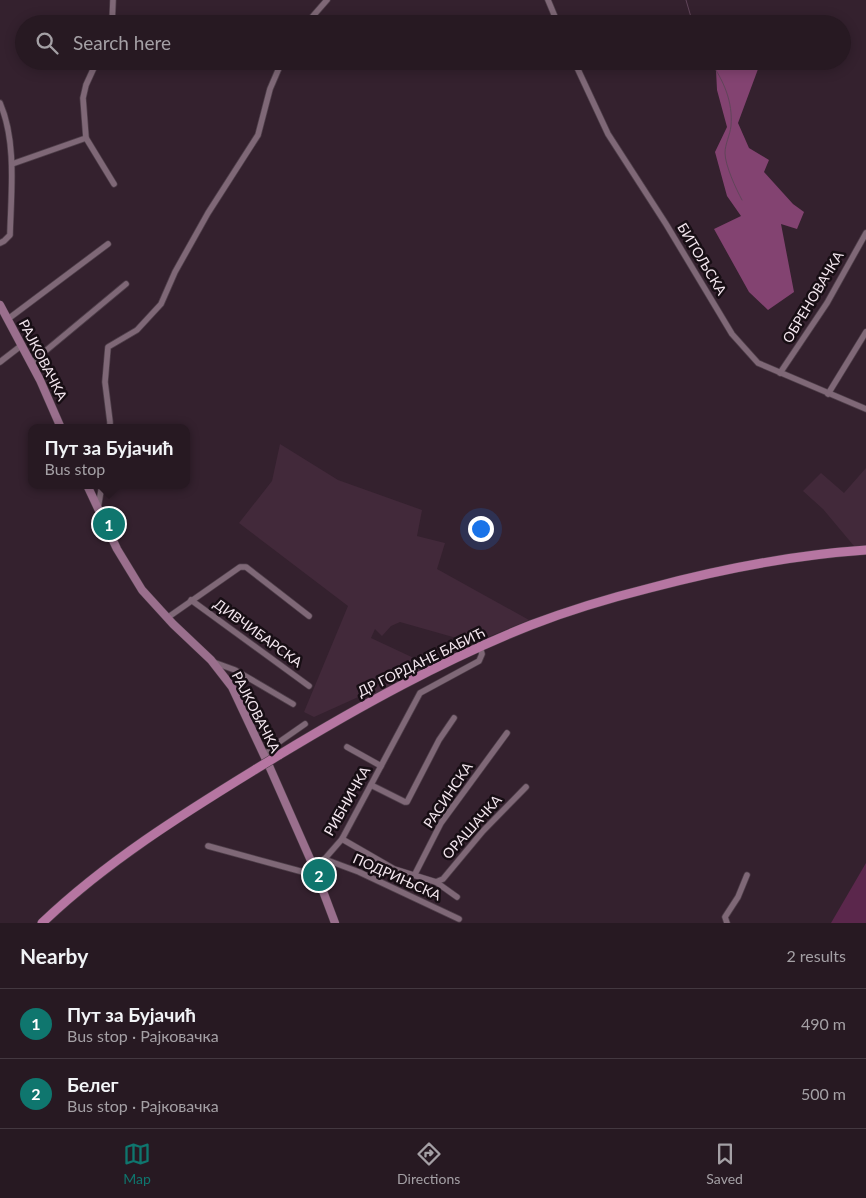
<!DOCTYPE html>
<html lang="en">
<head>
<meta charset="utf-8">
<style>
  :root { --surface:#271922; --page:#33262f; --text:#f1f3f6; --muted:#a4a0a5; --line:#433840; --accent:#0f766e }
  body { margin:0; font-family:Lato,sans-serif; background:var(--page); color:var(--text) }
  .you { position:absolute; left:480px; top:528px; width:18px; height:18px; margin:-12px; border:4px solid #fff; border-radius:50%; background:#1a73e8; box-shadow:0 0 0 8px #1a73e833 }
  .badge { display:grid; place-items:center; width:32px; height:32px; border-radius:50%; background:var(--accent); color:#fff; font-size:16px; font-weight:700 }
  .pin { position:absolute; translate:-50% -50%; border:2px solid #fff; box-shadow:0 1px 5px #0006 }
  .popup { position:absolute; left:28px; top:424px; width:162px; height:65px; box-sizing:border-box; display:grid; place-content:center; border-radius:10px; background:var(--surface); filter:drop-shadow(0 1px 4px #0005); font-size:16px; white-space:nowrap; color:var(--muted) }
  .popup b { font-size:19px; color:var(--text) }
  .popup::after { content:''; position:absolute; left:50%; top:100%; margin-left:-10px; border:10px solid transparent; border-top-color:var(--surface) }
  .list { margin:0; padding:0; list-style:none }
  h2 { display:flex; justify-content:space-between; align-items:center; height:65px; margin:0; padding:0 20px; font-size:21px }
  h2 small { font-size:16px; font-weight:400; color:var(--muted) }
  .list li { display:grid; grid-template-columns:32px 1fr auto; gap:15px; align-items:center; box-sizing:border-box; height:70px; padding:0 20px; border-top:1px solid var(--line) }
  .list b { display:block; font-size:19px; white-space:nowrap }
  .list p { margin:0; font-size:16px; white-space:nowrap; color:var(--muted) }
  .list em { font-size:16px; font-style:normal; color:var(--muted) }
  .icon { flex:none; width:28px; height:28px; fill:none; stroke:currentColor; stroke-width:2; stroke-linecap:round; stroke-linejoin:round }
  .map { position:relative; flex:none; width:866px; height:923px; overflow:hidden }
  .search { position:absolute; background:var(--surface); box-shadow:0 2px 12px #0003; left:15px; right:15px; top:15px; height:55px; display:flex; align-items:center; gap:12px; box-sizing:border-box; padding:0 18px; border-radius:28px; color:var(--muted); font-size:19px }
  .sheet { height:205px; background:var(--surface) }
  nav { display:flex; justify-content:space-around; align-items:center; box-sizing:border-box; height:70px; border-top:1px solid var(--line); background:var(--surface); font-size:14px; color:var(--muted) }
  nav a { display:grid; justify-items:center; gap:2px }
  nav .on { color:var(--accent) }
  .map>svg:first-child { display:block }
  .built { fill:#42293a }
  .green { fill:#5b274c }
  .forest { fill:#834371 }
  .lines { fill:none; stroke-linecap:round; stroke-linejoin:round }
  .stream { stroke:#61455a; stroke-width:1 }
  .street-casing { stroke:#4f3f4a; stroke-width:7 }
  .secondary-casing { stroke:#4f3f4a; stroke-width:9 }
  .primary-casing { stroke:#4f3f4a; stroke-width:10 }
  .street { stroke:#7f6877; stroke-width:5.5 }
  .secondary { stroke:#9a6f8d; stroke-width:8 }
  .primary { stroke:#b676a2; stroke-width:9 }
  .primary-bridge-casing { stroke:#4f3f4a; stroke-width:10; stroke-linecap:butt }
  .primary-bridge { stroke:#b676a2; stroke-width:9 }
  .labels { text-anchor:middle; stroke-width:5; stroke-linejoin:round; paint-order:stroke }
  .street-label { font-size:14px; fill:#f3e6ee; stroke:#170e14 }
</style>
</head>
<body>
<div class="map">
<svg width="866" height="923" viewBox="0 0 866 923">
  <rect width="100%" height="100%" fill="#34212e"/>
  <g class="built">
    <polygon points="280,444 338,480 422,510 417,536 445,543 437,569 529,620 474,643 400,622 391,626 382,636 375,629 371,638 433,667 368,698 365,694 314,717 304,712 348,606 239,523 272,481"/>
    <polygon points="866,468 866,545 854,546 823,509 803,491 821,473 844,493"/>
  </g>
  <polygon class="green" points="866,863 866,923 831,923"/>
  <polygon class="forest" points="725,61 729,61 749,69 761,61 738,123 749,148 769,160 764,172 793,204 804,212 797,229 781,224 794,292 768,310 749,292 714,229 741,216 727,196 715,152 727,127 717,90 716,70"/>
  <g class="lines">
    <g class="stream">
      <polyline points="686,0 693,24"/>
      <path d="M710,61C724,81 733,102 731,126C730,135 725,144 725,153C725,165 736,189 742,200"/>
    </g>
    <g class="street-casing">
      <g id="street">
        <polyline points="548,0 558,24"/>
        <polyline points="112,24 113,0"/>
        <polyline points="306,24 327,0"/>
        <polyline points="97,61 86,85 83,98 86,138 114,184"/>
        <polyline points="574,61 608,134 666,224 732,334 758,363 866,409"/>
        <path d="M0,103C17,142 11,193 10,235L4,241L0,243"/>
        <polyline points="12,164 86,138"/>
        <polyline points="8,319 108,244"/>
        <polyline points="0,362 22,345"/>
        <polyline points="31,363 126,284"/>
        <polyline points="780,373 827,303 866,233"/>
        <polyline points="828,394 866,332"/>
        <polyline points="110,428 110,422 105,382 108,347 137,330 161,304 175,272 208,213 258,135 270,89 282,61"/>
        <polyline points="98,508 102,485"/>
        <polyline points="191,600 309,686"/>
        <polyline points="167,618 240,567 246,567 309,616"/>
        <polyline points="213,662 235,670 293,704"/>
        <polyline points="347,747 381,766"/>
        <polyline points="265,756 272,747 305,724"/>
        <polyline points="371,785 405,802 407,802 439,740 454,718"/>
        <polyline points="342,839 394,869 436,882 457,897"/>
        <polyline points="208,846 307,873 315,870 342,839 420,693 479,661 482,654 480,647"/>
        <polyline points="324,859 359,872 459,919"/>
        <polyline points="415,874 441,823 507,733"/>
        <polyline points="436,882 443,879 483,831 526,787"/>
        <polyline points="727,923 725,917 738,897 747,875"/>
      </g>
    </g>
    <g class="secondary-casing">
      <g id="secondary">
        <polyline points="0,305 40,380 61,428"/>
        <polyline points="87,485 117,549 142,590 173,624 211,660 232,687 270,768 315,870 335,923"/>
      </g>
    </g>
    <g class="primary-casing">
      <g id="primary">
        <path d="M279,755C360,706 443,660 531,625C570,610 610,598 650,588C721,569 793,555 866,550"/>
        <path d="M42,923C106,862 181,815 256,769"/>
      </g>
    </g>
    <use href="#street" class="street"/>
    <use href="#secondary" class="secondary"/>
    <use href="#primary" class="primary"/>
    <g class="primary-bridge-casing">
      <polyline id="primary-bridge" points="256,769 279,755"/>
    </g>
    <use href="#primary-bridge" class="primary-bridge"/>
  </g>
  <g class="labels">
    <g class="street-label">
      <text transform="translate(702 259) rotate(59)" y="5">БИТОЉСКА</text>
      <text transform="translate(813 297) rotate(-59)" y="5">ОБРЕНОВАЧКА</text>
      <text transform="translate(43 360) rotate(63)" y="5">РАЈКОВАЧКА</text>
      <text transform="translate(258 633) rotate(36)" y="5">ДИВЧИБАРСКА</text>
      <text transform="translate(421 662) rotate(-26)" y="5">ДР ГОРДАНЕ БАБИЋ</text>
      <text transform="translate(256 712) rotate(63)" y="5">РАЈКОВАЧКА</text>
      <text transform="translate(448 795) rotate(-56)" y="5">РАСИНСКА</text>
      <text transform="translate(347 801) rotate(-60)" y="5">РИБНИЧКА</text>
      <text transform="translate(472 827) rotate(-48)" y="5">ОРАШАЧКА</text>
      <text transform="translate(397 877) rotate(24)" y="5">ПОДРИЊСКА</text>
    </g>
  </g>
</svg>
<div class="you"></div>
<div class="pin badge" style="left:109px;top:524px">1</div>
<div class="popup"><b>Пут за Бујачић</b>Bus stop</div>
<div class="pin badge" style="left:319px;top:875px">2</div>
<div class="search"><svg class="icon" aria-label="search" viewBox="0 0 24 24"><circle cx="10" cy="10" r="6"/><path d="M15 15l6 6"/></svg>Search here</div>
</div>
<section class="sheet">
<h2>Nearby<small>2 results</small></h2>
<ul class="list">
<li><span class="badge">1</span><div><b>Пут за Бујачић</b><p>Bus stop · Рајковачка</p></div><em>490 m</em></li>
<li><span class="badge">2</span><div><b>Белег</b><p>Bus stop · Рајковачка</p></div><em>500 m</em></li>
</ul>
</section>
<nav>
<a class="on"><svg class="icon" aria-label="map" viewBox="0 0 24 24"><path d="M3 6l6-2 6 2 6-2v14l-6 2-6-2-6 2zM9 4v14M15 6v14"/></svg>Map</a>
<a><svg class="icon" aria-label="directions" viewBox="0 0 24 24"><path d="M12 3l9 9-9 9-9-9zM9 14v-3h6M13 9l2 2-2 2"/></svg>Directions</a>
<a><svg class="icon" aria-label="saved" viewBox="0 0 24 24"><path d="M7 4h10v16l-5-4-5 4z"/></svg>Saved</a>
</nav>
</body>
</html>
